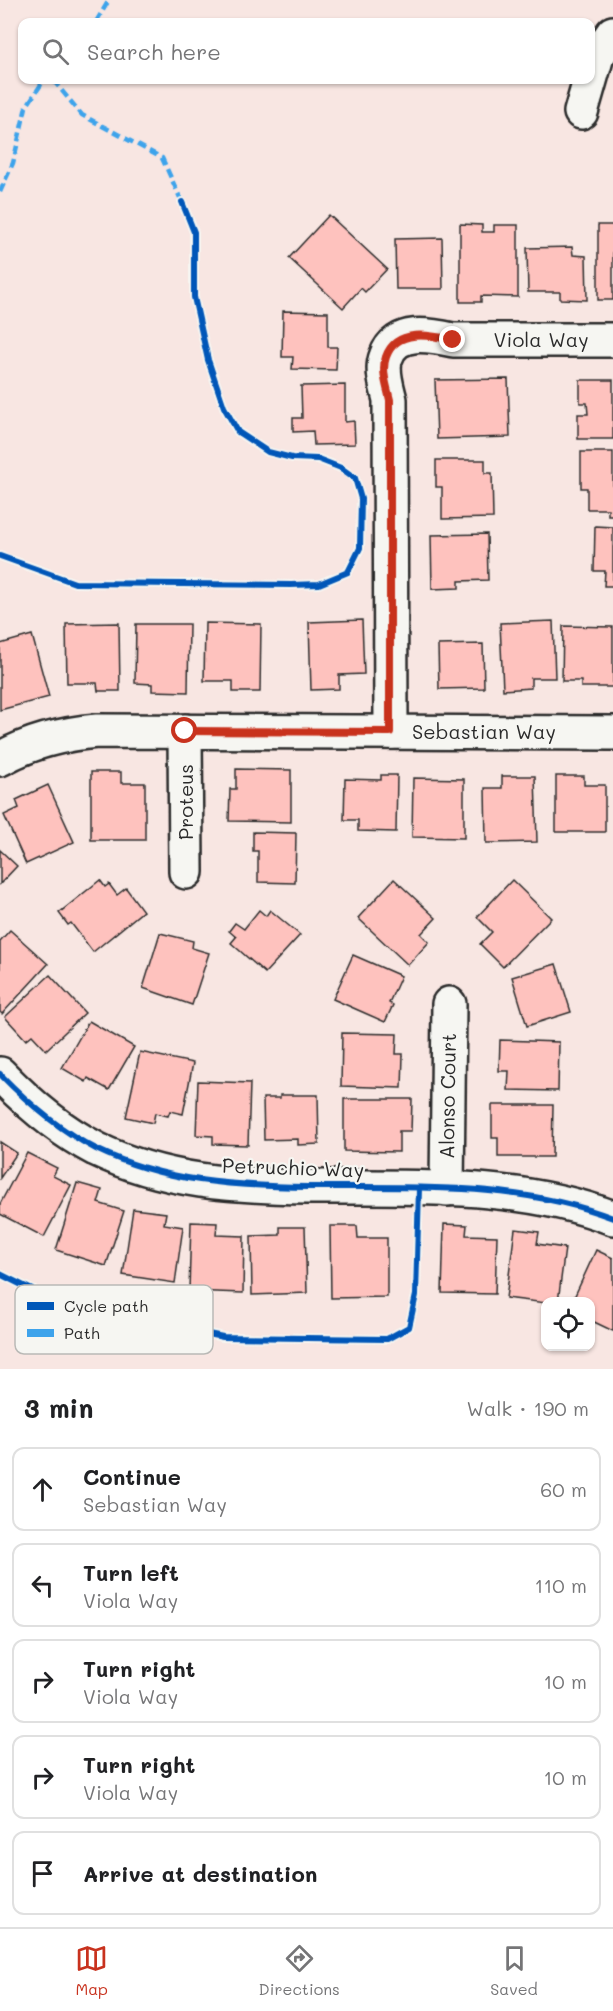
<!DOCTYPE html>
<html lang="en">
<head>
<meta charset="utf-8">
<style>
  :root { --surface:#fff; --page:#f6f6f6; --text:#202124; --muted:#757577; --line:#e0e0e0; --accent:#c8321e }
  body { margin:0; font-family:Mali,sans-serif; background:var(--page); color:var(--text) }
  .controls { position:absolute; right:18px; bottom:18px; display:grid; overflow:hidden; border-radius:12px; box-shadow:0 2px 4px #0004 }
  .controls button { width:54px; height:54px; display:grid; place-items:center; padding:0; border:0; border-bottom:2px solid var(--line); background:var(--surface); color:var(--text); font:30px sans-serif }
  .stop { position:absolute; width:18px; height:18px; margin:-14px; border:4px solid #c8321e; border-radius:50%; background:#fff }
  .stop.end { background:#c8321e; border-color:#fff; box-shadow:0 2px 6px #0008 }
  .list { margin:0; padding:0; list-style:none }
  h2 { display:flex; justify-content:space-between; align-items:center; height:78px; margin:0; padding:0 24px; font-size:26px }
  h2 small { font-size:20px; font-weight:400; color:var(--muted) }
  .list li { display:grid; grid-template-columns:39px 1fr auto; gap:18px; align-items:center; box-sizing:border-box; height:84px; margin:0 12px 12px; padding:0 12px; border:2px solid var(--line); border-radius:12px }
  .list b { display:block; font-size:22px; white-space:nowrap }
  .list p { margin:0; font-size:20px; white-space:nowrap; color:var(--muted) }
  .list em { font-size:20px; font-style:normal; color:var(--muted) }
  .icon { flex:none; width:33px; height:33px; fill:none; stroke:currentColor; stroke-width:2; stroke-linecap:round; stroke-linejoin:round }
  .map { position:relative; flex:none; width:613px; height:1369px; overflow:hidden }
  .search { position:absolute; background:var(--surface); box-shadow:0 2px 4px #0004; left:18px; right:18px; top:18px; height:66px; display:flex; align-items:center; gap:15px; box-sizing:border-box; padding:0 21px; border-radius:12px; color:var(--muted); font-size:22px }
  .sheet { height:558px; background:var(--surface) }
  nav { display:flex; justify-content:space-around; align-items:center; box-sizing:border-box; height:84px; border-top:2px solid var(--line); background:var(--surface); font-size:16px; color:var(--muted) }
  nav a { display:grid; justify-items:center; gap:3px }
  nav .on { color:var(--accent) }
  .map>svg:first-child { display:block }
  .building { fill:#fec2be; stroke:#2b2b2b; stroke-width:1.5 }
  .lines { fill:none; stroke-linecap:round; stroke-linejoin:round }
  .minor-casing { stroke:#2b2b2b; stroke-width:38 }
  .minor { stroke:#f6f6f2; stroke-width:33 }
  .quiet { stroke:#3ea3eb; stroke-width:4.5; stroke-dasharray:9 4.5; stroke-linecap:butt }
  .cycleway-casing { stroke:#f6f6f2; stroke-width:10 }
  .cycleway { stroke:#0057b8; stroke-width:6 }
  .route { stroke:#c8321e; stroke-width:8 }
  .labels { text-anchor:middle; stroke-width:4.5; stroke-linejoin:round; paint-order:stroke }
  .street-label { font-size:20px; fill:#2b2b2b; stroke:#f6f6f2 }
  .key { fill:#f6f6f2; stroke:#b9b9b6; stroke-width:1.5 }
  .key-label { font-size:16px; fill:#2b2b2b }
</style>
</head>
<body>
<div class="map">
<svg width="613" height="1369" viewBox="0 0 613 1369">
  <rect width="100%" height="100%" fill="#f8e6e2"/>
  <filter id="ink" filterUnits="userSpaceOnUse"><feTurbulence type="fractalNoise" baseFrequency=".0167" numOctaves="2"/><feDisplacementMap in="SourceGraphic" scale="12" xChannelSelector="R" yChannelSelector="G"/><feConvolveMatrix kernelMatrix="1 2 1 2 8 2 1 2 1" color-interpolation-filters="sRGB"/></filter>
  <g filter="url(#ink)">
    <g class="building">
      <polygon points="329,215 387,269 365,292 361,288 343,308 289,258"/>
      <polygon points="460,224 482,225 482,232 494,232 494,225 518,225 518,297 481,296 481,302 460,302"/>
      <rect x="598" y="225" width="15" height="75"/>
      <polygon points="442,238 443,289 396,289 395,239"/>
      <polygon points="572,247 573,255 586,256 587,300 560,299 560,292 528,292 527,248"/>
      <polygon points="283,311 328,312 328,347 337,347 336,370 292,369 293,357 282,357"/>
      <polygon points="508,379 510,437 437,439 435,380"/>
      <polygon points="580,380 613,380 613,439 578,439 578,414 588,414 587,403 580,403"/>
      <polygon points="345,385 345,422 354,421 355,444 314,445 313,431 293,432 293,418 302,418 301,386"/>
      <polygon points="581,452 613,452 613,515 608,515 608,509 587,509 587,488 581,488"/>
      <polygon points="436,460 485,460 485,473 492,473 493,518 442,519 442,487 436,487"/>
      <polygon points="595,526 613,527 613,586 604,586 605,571 594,571"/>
      <polygon points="487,534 488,580 459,581 459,588 432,589 431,535"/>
      <polygon points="362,620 364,674 339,675 339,689 311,690 309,622"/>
      <polygon points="553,621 555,678 531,678 531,688 503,690 500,623"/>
      <polygon points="119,623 120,691 98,691 97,683 67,683 66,624"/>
      <polygon points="205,623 261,624 260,692 233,692 233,681 204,681"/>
      <polygon points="136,624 189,624 188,692 152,691 152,684 135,683"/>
      <polygon points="563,626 613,627 613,687 581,687 581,681 562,681"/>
      <polygon points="32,635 49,697 0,710 0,644"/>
      <polygon points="483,644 484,688 439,689 438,645"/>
      <polygon points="236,769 291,770 291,822 229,821 230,789 236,789"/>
      <polygon points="91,772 121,772 121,783 145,783 145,840 91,840"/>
      <polygon points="381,775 397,775 396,832 358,831 358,820 344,820 345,779 381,780"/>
      <polygon points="502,776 535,776 537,842 486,843 485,788 502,788"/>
      <polygon points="556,776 584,776 584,785 605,785 605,832 556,832"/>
      <polygon points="413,778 464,779 464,838 412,837"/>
      <polygon points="48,785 74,842 26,864 4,815 19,808 16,800"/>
      <polygon points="253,832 296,833 295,883 258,882 258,851 253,851"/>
      <polygon points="0,850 17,866 0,884"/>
      <polygon points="394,879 436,918 421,934 429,942 408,965 358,918"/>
      <polygon points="100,880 105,887 109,884 117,895 126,888 143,911 93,952 71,923 68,925 59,913"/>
      <polygon points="512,880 551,918 503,967 480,944 492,932 477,917"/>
      <polygon points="259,910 266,916 270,910 300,935 265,973 231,943 236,937 229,931 235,923 244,929"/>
      <polygon points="10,930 48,964 2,1014 0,1012 0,941"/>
      <polygon points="160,933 193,941 192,948 209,953 192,1005 143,988"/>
      <polygon points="353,955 401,976 389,1003 393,1005 385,1022 333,999"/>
      <polygon points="556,964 571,1012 527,1026 512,977"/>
      <polygon points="50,975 85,1013 46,1050 32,1035 26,1040 5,1017"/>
      <polygon points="89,1021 134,1047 109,1090 88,1078 86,1082 62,1068"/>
      <polygon points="342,1033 397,1034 396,1054 403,1054 402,1088 341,1086"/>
      <polygon points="500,1040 559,1042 558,1091 508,1090 509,1071 499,1071"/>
      <polygon points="140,1052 193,1063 183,1114 170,1111 168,1116 155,1113 153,1123 126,1117"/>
      <polygon points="198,1081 250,1083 248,1145 213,1144 213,1136 196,1135"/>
      <polygon points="280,1095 318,1095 319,1144 298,1145 298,1139 264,1140 263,1098 280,1098"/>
      <polygon points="344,1099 412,1099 411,1131 399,1131 399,1152 344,1151"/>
      <polygon points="492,1105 553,1105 552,1157 498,1157 498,1138 492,1138"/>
      <polygon points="0,1142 17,1153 0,1178"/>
      <polygon points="27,1153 57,1168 53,1176 71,1185 44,1237 0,1214 0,1204"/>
      <polygon points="77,1183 102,1190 98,1203 124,1211 106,1266 56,1250"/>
      <polygon points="133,1209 166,1213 164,1224 183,1227 175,1283 123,1275"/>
      <polygon points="191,1222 217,1223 216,1235 244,1236 243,1293 189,1291"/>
      <polygon points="444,1224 467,1225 466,1235 497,1236 495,1294 442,1293"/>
      <polygon points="330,1226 357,1226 358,1238 387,1238 387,1297 331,1298"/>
      <polygon points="280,1227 305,1227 307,1293 252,1295 251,1236 280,1235"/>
      <polygon points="515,1229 539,1232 537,1244 565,1248 558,1302 546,1302 546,1303 506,1298"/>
      <polygon points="596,1250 613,1258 613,1331 590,1320 590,1302 572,1302"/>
    </g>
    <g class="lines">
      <g class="minor-casing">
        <g id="minor">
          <polyline points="581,112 597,56 613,33"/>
          <polyline points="185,731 186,872"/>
          <path d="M391,732L390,400C387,387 381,370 386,357C396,328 430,335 453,340H613"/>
          <path d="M0,759C30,742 62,734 97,731L613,733"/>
          <path d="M0,1074C28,1103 59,1130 96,1149C164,1182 234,1186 308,1187C411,1188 516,1181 613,1218"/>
          <polyline points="447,1189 449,1004"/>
        </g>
      </g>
      <use href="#minor" class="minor"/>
      <g class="quiet">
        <polyline points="96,22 109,0"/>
        <polyline points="53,80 82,115 162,158 182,202"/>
        <polyline points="0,192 13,163 26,107 44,80"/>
      </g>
      <g class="cycleway-casing">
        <g id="cycleway">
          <polyline points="0,556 75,583 291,585 319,584 348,572 360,548 361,499 355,478 341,468 318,459 292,458 268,452 238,432 224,407 208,360 194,297 194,232 182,202"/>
          <path d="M0,1074C28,1103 59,1130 96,1149C164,1182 234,1186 308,1187C411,1188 516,1181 613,1218"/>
          <polyline points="0,1274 58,1303 223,1337 387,1339 409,1327 416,1295 419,1188"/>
        </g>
      </g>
      <use href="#cycleway" class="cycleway"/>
    </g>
  </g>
  <g class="lines" filter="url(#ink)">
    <path class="route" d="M185,731L390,732V400C387,387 381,370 386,357C396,328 430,335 453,340"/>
  </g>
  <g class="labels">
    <g class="street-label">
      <text x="541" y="347">Viola Way</text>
      <text x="484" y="739">Sebastian Way</text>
      <text transform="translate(186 802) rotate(-90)" y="7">Proteus</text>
      <text transform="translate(448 1096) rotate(-89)" y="7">Alonso Court</text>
      <text transform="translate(293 1168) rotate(2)" y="7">Petruchio Way</text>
    </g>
  </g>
  <rect x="15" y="1285" width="198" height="69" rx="9" class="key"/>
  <rect x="27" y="1302" width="27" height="8" fill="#0057b8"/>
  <rect x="27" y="1329" width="27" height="8" fill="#3ea3eb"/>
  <g class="key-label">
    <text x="64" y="1312">Cycle path</text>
    <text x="64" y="1339">Path</text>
  </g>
</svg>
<div class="controls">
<button><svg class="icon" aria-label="locate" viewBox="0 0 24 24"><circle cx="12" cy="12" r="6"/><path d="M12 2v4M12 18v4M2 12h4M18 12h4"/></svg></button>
</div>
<div class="stop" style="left:185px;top:731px"></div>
<div class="stop end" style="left:453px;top:340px"></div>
<div class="search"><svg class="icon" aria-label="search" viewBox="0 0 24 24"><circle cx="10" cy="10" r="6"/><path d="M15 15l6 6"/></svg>Search here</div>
</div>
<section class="sheet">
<h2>3 min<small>Walk · 190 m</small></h2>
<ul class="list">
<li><svg class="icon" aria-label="ahead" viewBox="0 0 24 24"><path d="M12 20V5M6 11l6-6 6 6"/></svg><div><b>Continue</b><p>Sebastian Way</p></div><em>60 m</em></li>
<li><svg class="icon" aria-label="left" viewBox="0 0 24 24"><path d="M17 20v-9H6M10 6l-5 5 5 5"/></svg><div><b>Turn left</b><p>Viola Way</p></div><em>110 m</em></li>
<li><svg class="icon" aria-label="right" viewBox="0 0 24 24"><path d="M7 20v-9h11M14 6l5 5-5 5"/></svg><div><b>Turn right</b><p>Viola Way</p></div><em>10 m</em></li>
<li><svg class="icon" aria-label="right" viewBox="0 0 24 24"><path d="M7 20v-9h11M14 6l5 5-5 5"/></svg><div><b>Turn right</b><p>Viola Way</p></div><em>10 m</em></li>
<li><svg class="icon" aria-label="arrive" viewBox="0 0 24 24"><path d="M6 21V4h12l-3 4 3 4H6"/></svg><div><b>Arrive at destination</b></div></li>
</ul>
</section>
<nav>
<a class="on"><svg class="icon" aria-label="map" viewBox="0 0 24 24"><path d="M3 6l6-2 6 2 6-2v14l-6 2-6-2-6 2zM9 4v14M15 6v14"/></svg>Map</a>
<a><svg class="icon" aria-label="directions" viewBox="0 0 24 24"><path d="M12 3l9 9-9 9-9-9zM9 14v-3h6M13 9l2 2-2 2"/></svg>Directions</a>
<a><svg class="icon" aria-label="saved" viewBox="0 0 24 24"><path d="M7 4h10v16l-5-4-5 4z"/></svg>Saved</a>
</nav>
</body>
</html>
